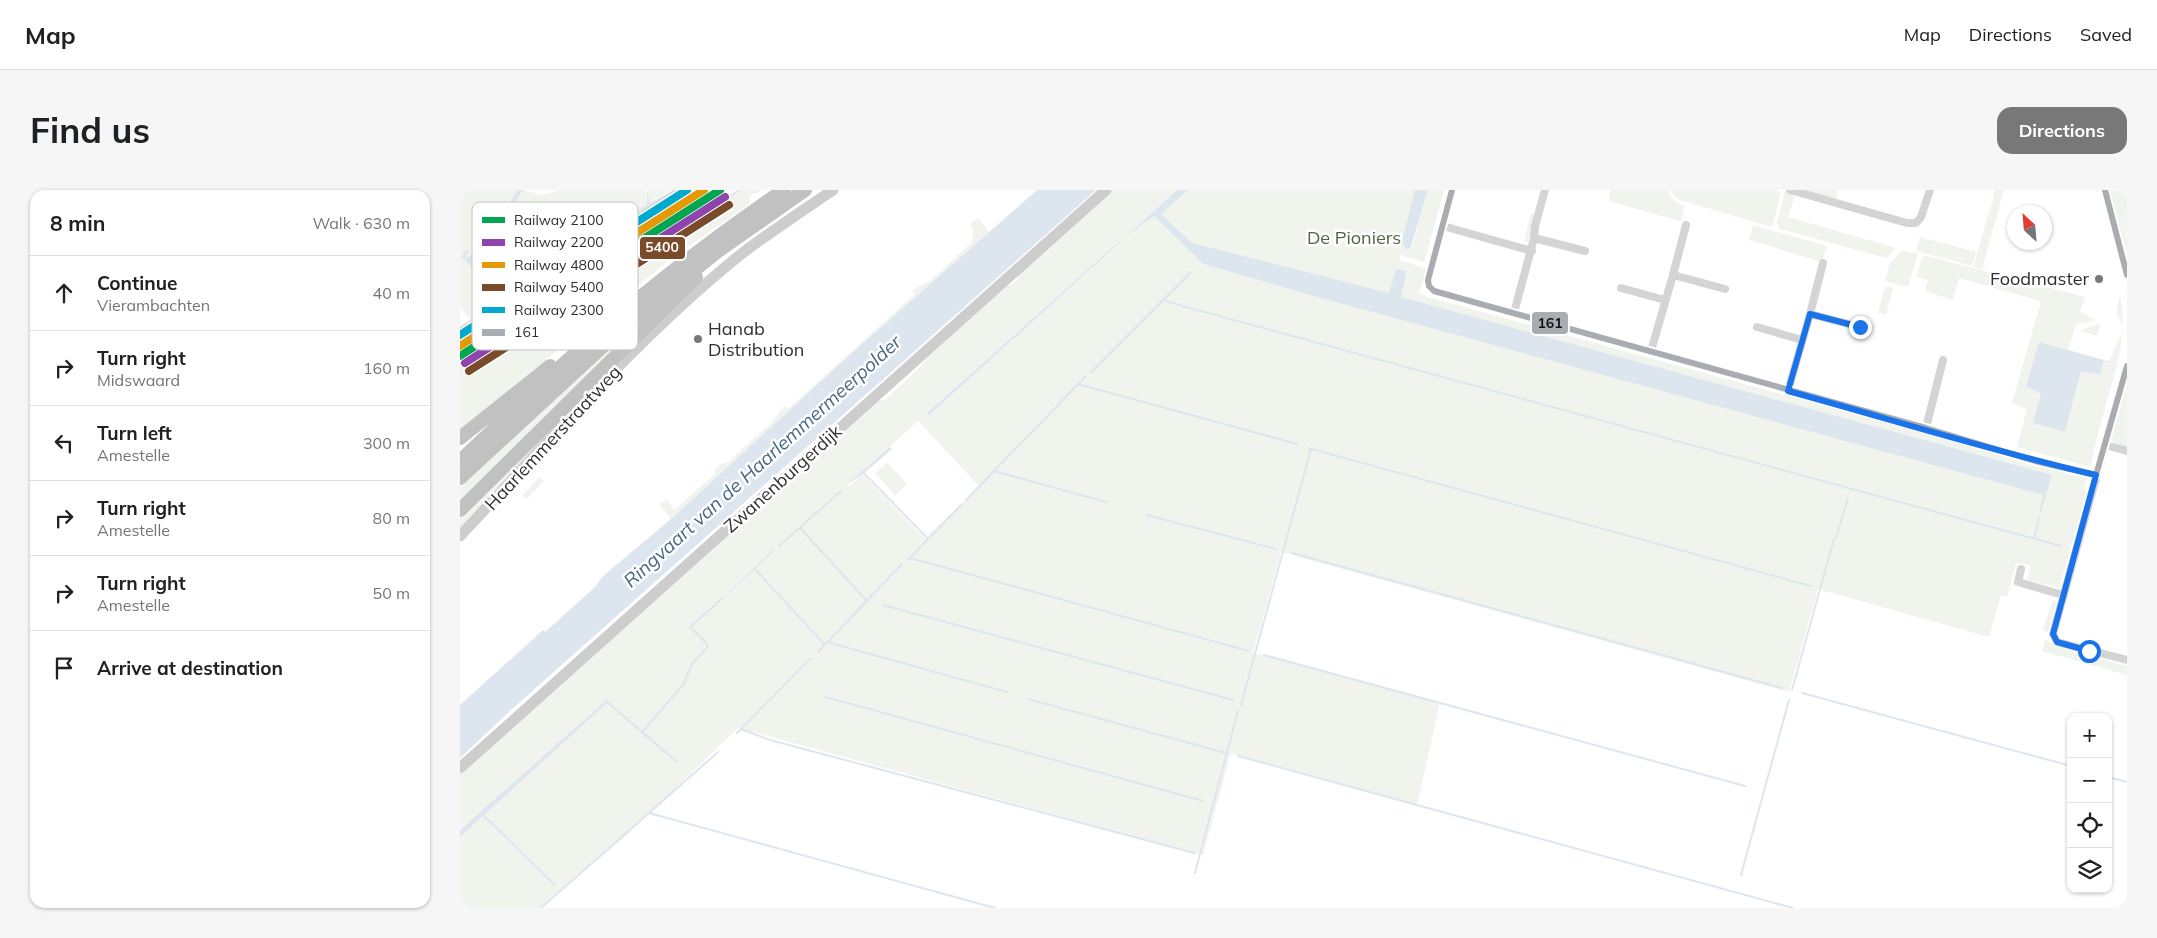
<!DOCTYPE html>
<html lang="en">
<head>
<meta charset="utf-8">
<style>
  :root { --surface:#fff; --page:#f6f6f6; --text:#202124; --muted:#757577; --line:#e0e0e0; --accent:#787878 }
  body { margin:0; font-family:Mulish,sans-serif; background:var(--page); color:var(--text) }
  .controls { position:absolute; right:15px; bottom:15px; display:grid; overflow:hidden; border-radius:10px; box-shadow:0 1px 4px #0004 }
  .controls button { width:45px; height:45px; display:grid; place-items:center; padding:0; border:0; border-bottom:1px solid var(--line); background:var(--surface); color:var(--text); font:25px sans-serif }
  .compass { position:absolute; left:1547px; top:15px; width:45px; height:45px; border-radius:50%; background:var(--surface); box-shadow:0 1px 4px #0004; rotate:334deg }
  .stop { position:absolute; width:15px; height:15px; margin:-11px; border:4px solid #1a73e8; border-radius:50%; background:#fff }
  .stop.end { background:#1a73e8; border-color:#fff; box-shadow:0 1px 5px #0008 }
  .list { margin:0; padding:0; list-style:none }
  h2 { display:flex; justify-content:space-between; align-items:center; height:65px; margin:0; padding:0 20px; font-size:21px }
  h2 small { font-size:16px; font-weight:400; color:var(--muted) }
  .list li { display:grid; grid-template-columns:32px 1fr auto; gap:15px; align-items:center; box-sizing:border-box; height:75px; padding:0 20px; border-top:1px solid var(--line) }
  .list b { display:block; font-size:19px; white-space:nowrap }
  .list p { margin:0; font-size:16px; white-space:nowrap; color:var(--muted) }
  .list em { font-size:16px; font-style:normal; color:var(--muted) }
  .icon { flex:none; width:28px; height:28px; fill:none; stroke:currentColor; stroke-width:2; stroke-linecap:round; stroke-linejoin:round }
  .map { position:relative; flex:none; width:1667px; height:718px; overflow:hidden; border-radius:15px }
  header { display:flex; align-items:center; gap:30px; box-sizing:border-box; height:70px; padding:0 25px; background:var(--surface); border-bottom:1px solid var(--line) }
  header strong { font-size:24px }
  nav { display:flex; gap:28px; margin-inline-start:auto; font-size:18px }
  .intro { display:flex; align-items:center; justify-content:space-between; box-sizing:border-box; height:120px; padding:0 30px }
  h1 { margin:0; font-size:35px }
  .button { padding:12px 22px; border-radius:15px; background:var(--accent); color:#fff; font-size:18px; font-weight:700 }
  main { display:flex; gap:30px; padding:0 30px }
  aside { flex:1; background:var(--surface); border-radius:15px; box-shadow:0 1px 4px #0004 }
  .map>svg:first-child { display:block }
  .green { fill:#f0f4ed; fill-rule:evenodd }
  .water { fill:#dde6ef }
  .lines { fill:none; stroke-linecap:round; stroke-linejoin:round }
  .stream { stroke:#dde6ef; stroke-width:2 }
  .street { stroke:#d4d4d4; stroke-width:8 }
  .secondary { stroke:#cdcdcd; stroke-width:11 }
  .highway { stroke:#c1c1c1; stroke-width:14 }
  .bus-1-casing { stroke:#fff; stroke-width:10 }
  .bus-1 { stroke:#a9adb2; stroke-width:6 }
  .rail-1-casing { stroke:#fff; stroke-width:11 }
  .rail-2-casing { stroke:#fff; stroke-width:11 }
  .rail-3-casing { stroke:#fff; stroke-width:11 }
  .rail-4-casing { stroke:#fff; stroke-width:11 }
  .rail-5-casing { stroke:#fff; stroke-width:11 }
  .rail-1 { stroke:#00a651; stroke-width:8 }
  .rail-2 { stroke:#8e44ad; stroke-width:8 }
  .rail-3 { stroke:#e39a05; stroke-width:8 }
  .rail-4 { stroke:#7a4b2a; stroke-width:8 }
  .rail-5 { stroke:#00a9ce; stroke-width:8 }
  .route { stroke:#1a73e8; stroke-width:6 }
  .poi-dot { fill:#787878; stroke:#fff; stroke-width:2 }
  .labels { text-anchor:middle; stroke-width:5; stroke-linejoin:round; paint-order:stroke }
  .park-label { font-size:18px; fill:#4f6642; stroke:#fff }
  .poi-label { font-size:18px; fill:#2f2f2f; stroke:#fff; text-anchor:end }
  .street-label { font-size:18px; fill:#2f2f2f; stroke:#fff }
  .water-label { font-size:19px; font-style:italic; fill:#476888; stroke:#fff }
  .key { fill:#fff; stroke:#c1c1c1; stroke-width:1 }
  .key-label { font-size:14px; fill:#2f2f2f }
  .line-badge { stroke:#fff; stroke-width:2 }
  .badge-label { font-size:14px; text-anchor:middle; font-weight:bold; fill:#fff }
  .pale-badge-label { font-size:14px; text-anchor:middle; font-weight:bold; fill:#111 }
</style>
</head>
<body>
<header>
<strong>Map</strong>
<nav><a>Map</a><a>Directions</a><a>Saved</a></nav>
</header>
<div class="intro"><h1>Find us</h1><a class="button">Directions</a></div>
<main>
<aside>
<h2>8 min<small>Walk · 630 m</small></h2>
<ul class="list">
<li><svg class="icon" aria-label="ahead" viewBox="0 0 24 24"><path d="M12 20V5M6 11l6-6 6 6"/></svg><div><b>Continue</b><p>Vierambachten</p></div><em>40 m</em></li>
<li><svg class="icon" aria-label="right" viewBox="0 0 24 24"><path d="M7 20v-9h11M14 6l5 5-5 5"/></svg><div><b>Turn right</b><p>Midswaard</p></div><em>160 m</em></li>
<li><svg class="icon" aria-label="left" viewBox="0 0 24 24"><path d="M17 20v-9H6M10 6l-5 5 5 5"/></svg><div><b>Turn left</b><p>Amestelle</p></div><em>300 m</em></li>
<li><svg class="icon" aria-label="right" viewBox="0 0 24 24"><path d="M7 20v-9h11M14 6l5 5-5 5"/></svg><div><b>Turn right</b><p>Amestelle</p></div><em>80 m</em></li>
<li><svg class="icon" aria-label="right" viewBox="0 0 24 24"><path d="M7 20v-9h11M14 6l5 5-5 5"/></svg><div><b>Turn right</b><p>Amestelle</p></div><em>50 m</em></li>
<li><svg class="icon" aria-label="arrive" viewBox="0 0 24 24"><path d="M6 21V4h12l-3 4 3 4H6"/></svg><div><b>Arrive at destination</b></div></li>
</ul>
</aside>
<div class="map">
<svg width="1667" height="718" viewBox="0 0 1667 718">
  <rect width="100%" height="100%" fill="#fff"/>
  <g class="green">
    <path d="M0,0H58L33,38L15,55L39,37L63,0L82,5L102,0H186L187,14L78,84L64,89L58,86V101L0,139V136L9,130L8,126L0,118ZM9,62L5,66L7,68L11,65L24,78L30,91L39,100L27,93L3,68Z"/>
    <polygon points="188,0 211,0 189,13"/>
    <polygon points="282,0 304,0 290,5 290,14 217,64 0,239 0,180"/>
    <path d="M651,0H717L665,47L694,26L743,74L857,107L1584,305L1579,322L1581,323L1591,285L940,107L947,81L945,80L929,106L730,57L697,24L724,0H958L943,58L949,59L952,57L968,0H984L964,72L941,65L939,70L967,79L959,102L964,106L1627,288L1624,299L1627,302L1599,398L1568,390L1570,375L1556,373L1547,407L1541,405L1529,447L1358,399L1329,502L821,362L793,463L980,513L957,616L771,563L743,665L278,538L167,645L80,718H0V647L147,513V511L0,641V584L118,477L128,472V468L419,210H425L461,176L466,169L544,95C553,95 560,90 560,81L609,41L612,35ZM660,52L661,53L468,225L467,223ZM458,231L519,296L465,349L403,284L388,297L386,296ZM330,345L270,404L268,403Z"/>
    <polygon points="1150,0 1207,0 1215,12 1224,16 1222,30 1219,31 1149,11"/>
    <polygon points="1210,0 1314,0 1321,2 1312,37 1217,9"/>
    <polygon points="1337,0 1378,0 1375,10"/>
    <polygon points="1534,0 1544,0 1522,79 1513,77 1534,6"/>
    <polygon points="1648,0 1667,0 1667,44 1660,21 1667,48 1667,65"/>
    <polygon points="1325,1 1335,5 1328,27 1436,58 1427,68 1320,39 1317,33"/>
    <polygon points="1071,23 1074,24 1068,52 1064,51"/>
    <polygon points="518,28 530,42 392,163 211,329 199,315 207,309 214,320 255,284 255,279 260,274 268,272 312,232 324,216 328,219 455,104 452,100 470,91 512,52 513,41 510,34"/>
    <polygon points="1293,35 1367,56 1362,72 1289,50"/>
    <polygon points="1460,47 1516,62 1512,76 1456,61"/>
    <polygon points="1442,60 1458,64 1448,97 1425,91 1430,73"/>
    <path d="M1463,65L1625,107L1620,121L1635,130L1616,134L1608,160L1579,153L1566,197L1581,202L1605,242L1621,181L1640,185L1644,170L1649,171L1664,139L1656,122L1660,105C1667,137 1659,170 1650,201C1642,226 1636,252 1630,277L1557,257L1567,219L1552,213L1581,111L1499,88L1493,110L1465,101L1468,90L1456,87Z"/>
    <polygon points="1425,96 1433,98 1426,125 1418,123"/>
    <polygon points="199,115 0,311 0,298 114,189"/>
    <polygon points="1641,133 1637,146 1620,141"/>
    <polygon points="1667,190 1667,259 1659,256 1651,250"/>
    <polygon points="130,200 0,338 0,328"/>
    <polygon points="427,272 447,294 435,305 415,283"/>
    <polygon points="79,287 84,291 67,309 62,306"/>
    <polygon points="1593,410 1597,411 1588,442 1583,440"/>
    <polygon points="1585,450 1603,458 1667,476 1667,485 1582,461"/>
  </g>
  <g class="water">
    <path d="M58,0H63C49,21 38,43 16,57L15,55L36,32Z"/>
    <polygon points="187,0 190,13 213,0 67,94 66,92 74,86 187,14"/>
    <polygon points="231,0 235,0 0,151 0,148"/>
    <polygon points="278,0 282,0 0,180 0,177 39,151"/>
    <polygon points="577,0 636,0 51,520 0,568 0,515 83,440 85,442 135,397 142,387 211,329 392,163"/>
    <polygon points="717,0 728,0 701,24 732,53 929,103 936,79 947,81 941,107 1592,285 1581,323 1579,322 1583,305 857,107 743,74 694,26 665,47"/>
    <polygon points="955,0 968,0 951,57 947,60 941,54"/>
    <polygon points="660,51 661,52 468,226 467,223"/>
    <path d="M8,60L9,61L5,66L7,68L10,65C23,77 30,91 42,103L27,93L3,68L1,69L4,62Z"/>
    <polygon points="1579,152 1644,170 1640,185 1621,181 1605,242 1573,233 1581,203 1566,197"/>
    <polygon points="430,257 432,259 403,284 386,295"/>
    <polygon points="314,359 315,360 269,404 268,403"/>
    <polygon points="147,510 147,513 0,647 0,641 19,623"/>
  </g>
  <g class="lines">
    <g class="stream">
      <polyline points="704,109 708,112 1601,356"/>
      <polyline points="631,182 731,82"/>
      <polyline points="618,194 837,254"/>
      <polyline points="848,258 1351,396"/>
      <polyline points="534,281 646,312"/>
      <polyline points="404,283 468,349"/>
      <polyline points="506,310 626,186"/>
      <polyline points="687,325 816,359"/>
      <polyline points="340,338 407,411"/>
      <polyline points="1574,349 1579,328"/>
      <polyline points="319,356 381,301"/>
      <polyline points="832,363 1322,498"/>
      <polyline points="450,368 789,461"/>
      <polyline points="448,370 501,315"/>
      <polyline points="295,379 364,454"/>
      <polyline points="423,415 773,510"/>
      <polyline points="367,452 547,502"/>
      <polyline points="358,462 442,374"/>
      <polyline points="804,465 1285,596"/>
      <polyline points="1332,500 1374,349 1376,348 1388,308"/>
      <polyline points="1342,503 1611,576"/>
      <polyline points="366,507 743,611"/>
      <polyline points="568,509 766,563"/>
      <polyline points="146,511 217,572"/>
      <polyline points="781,515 851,259"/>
      <polyline points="281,539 351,468"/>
      <polyline points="182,542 223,495 232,474 246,459 248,455 230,437 263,408"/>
      <polyline points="277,543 281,539 310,550 734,663"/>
      <polyline points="778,566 1333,718"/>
      <polyline points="1648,587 1667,592"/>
      <polyline points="189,623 258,562"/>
      <polyline points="22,624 95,695"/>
      <polyline points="735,683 778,521"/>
      <polyline points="1281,685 1329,510"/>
      <polyline points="81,718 189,623 535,718"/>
    </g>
    <g class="street">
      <polyline points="992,0 968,90 969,96 974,101 1466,238 1575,271 1636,285"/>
      <polyline points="1330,0 1447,33 1456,33 1461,27 1470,0"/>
      <polyline points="1645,0 1667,85"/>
      <polyline points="983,36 1072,61"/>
      <polyline points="1074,48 1075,36 1085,0"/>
      <polyline points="1213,85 1226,35"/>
      <polyline points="1161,98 1205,110"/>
      <polyline points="1054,123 1074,48 1125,61"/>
      <polyline points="1350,124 1363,73"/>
      <polyline points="1297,137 1342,150"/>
      <polyline points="0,142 221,0"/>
      <polyline points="1191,161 1213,85 1265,99"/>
      <polyline points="1667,176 1593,444 1597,452 1667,470"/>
      <polyline points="1328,201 1350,124 1400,137"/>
      <polyline points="1466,238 1483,170"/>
      <polyline points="1645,255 1667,261"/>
      <polyline points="1561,379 1558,392 1603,405"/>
    </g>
    <g class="secondary">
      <path d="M0,346C90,250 177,148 280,65C310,42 342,21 373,0"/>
      <polyline points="0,578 646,0"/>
    </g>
    <g class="highway">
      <polyline points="0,248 90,176"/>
      <path d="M0,271C43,231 85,190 128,152C190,97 256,46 324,0"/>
      <polyline points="0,288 169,132 258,61 345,0"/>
      <polyline points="0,320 236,87"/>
    </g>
    <g class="bus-1-casing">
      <g id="bus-1">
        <polyline points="992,0 968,90 969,96 974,101 1466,238 1575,271 1636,285 1667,176"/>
        <polyline points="1645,0 1667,85"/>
      </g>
    </g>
    <use href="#bus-1" class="bus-1"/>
    <g class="rail-1-casing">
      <polyline id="rail-1" points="0,166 260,0"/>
    </g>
    <g class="rail-2-casing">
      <polyline id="rail-2" points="5,173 265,7"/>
    </g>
    <g class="rail-3-casing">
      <polyline id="rail-3" points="0,156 244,0"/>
    </g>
    <g class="rail-4-casing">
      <polyline id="rail-4" points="9,181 269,15"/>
    </g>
    <g class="rail-5-casing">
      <polyline id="rail-5" points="0,145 227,0"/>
    </g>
    <use href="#rail-1" class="rail-1"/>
    <use href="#rail-2" class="rail-2"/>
    <use href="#rail-3" class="rail-3"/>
    <use href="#rail-4" class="rail-4"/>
    <use href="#rail-5" class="rail-5"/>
  </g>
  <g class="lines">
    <path class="route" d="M1400,137L1350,124L1328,201C1430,229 1532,261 1636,285L1593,444L1597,452L1629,461"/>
  </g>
  <g class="poi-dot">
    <circle cx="1639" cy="89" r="5"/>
    <circle cx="238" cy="149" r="5"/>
  </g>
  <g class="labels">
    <g class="park-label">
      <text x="894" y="54">De Pioniers</text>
    </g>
    <g class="poi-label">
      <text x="1629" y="95">Foodmaster</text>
      <text x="248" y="145" text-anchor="start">Hanab<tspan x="248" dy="21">Distribution</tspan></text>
    </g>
    <g class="street-label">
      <text transform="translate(93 248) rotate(-47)" y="6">Haarlemmerstraatweg</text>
      <text transform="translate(323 289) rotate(-42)" y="6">Zwanenburgerdijk</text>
    </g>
    <g class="water-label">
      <text transform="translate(302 271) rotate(-42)" y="7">Ringvaart van de Haarlemmermeerpolder</text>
    </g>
  </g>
  <rect x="12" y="12" width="166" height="148" rx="8" class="key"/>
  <rect x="22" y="27" width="23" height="6" fill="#00a651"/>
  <rect x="22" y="49" width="23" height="7" fill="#8e44ad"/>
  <rect x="22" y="72" width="23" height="6" fill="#e39a05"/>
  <rect x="22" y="94" width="23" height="7" fill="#7a4b2a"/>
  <rect x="22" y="117" width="23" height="6" fill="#00a9ce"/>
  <rect x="22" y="139" width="23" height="7" fill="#a9adb2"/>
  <g class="key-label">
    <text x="54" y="35">Railway 2100</text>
    <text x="54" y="57">Railway 2200</text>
    <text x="54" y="80">Railway 4800</text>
    <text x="54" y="102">Railway 5400</text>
    <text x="54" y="125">Railway 2300</text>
    <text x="54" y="147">161</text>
  </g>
  <g class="line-badge">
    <rect x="179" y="46" width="47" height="24" rx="5" fill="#7a4b2a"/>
    <rect x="1071" y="121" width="38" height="24" rx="5" fill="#a9adb2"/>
  </g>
  <g class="badge-label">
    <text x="202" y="62">5400</text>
  </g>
  <g class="pale-badge-label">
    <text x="1090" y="138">161</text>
  </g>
</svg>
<div class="controls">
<button>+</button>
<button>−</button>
<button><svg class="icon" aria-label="locate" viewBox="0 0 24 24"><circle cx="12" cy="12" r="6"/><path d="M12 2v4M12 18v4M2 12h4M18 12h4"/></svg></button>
<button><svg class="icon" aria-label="layers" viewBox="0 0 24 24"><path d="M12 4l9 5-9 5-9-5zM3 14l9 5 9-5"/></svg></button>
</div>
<svg class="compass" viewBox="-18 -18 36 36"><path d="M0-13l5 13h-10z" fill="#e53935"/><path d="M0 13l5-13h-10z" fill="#757577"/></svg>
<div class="stop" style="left:1629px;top:461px"></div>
<div class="stop end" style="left:1400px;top:137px"></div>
</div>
</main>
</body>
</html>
